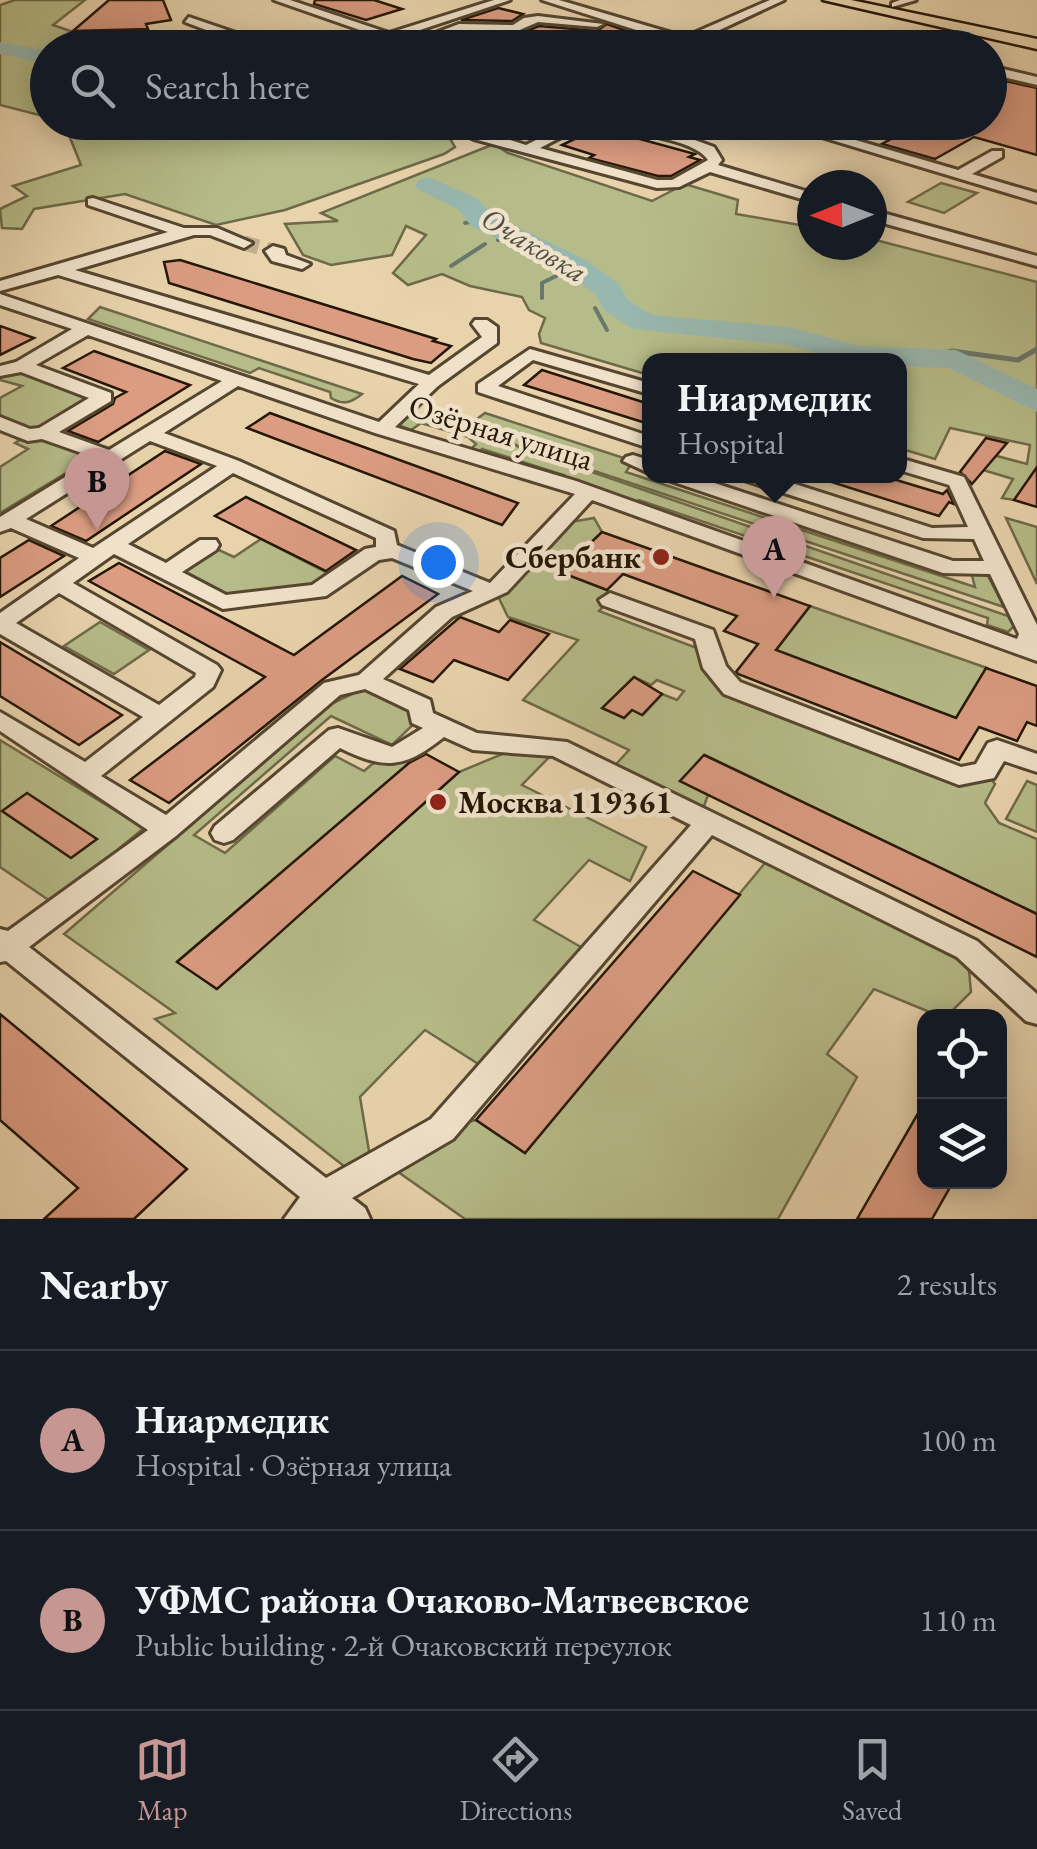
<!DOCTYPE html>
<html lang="en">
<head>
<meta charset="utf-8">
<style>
  :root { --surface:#171b24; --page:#242831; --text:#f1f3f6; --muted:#9ea1a6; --line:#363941; --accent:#c59692 }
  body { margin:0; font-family:"EB Garamond",serif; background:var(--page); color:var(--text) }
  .controls { position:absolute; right:30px; bottom:30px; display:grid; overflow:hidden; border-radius:20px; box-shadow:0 5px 25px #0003 }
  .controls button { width:90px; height:90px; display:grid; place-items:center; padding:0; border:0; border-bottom:2px solid var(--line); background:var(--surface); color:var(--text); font:50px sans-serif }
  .compass { position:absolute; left:797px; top:170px; width:90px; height:90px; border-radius:50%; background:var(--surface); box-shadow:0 5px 25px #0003; rotate:269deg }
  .you { position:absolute; left:438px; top:562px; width:35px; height:35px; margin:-25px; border:8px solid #fff; border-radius:50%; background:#1a73e8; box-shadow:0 0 0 15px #1a73e833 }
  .badge { display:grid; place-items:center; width:65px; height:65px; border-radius:50%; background:var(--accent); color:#111; font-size:32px; font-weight:700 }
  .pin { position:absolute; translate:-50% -82px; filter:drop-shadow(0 2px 5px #0008) }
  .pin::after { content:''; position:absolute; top:52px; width:35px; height:30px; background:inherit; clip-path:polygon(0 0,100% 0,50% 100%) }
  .popup { position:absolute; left:642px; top:353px; width:265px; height:130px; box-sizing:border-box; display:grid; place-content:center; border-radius:20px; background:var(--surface); filter:drop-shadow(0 2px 8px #0005); font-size:32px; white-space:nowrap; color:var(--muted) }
  .popup b { font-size:38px; color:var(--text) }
  .popup::after { content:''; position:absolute; left:50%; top:100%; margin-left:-20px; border:20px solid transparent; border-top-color:var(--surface) }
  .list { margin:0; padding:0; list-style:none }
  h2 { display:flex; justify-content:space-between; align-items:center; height:130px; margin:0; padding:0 40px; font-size:42px }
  h2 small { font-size:32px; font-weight:400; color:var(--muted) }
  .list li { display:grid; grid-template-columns:65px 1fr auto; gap:30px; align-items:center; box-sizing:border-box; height:180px; padding:0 40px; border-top:2px solid var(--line) }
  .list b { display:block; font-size:38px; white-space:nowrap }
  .list p { margin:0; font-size:32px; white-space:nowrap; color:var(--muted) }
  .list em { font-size:32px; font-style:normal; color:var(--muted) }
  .icon { flex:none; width:55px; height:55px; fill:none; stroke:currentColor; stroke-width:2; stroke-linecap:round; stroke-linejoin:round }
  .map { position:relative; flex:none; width:1037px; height:1219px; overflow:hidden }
  .search { position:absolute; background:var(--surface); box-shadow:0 5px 25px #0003; left:30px; right:30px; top:30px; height:110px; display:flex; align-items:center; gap:25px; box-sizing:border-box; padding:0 35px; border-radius:55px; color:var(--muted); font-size:38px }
  .sheet { height:490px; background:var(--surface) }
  nav { display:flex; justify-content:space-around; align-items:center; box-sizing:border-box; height:140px; border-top:2px solid var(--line); background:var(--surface); font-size:28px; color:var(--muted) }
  nav a { display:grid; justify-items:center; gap:5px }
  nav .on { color:var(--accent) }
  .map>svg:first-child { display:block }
  .green { fill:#b6bc89; stroke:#6d6a48; stroke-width:2.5; fill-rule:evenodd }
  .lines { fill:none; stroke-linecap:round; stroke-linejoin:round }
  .stream-far1 { stroke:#6a776c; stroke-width:4 }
  .stream { stroke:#6a776c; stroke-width:5 }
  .river { fill:#98b7af; fill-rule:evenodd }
  .building { fill:#db9c82; stroke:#241707; stroke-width:2.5 }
  .minor-tunnel { stroke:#c1ad8c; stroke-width:15; stroke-dasharray:15 8; stroke-linecap:butt }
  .minor-casing { stroke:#554630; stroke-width:6 }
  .major-casing { stroke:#241707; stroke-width:5 }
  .minor { fill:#f0e2ca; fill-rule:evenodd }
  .major { fill:#e8d3ad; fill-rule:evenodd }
  .poi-dot { fill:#8f2418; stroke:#f0e2ca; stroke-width:4 }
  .labels { text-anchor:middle; stroke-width:9; stroke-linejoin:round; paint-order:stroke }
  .far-water-label { font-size:30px; font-style:italic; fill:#4d4f42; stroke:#f0e2ca }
  .street-label { font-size:32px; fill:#241707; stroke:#f0e2ca }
  .poi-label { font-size:32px; font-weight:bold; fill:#241707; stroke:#f0e2ca; text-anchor:end }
</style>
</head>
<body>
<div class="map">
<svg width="1037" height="1219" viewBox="0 0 1037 1219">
  <rect width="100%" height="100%" fill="#e8d3ad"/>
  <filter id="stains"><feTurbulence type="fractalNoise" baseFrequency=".002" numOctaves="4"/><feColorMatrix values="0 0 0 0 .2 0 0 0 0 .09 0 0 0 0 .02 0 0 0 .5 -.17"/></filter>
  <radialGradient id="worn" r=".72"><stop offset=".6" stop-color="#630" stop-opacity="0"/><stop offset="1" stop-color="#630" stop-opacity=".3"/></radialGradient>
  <g class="green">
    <polygon points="15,0 85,0 53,25 93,39 153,40 131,47 48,48 47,117 0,105 0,5"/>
    <polygon points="64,123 252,123 297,136 331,123 465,123 445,130 455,147 444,154 285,210 216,225 125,194 34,209 22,229 2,228 0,209 27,196 13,186 81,165"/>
    <polygon points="494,144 508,153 652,201 685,184 738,200 736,214 812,227 812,245 872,245 872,239 1037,282 1037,483 1014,500 1002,498 1013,479 983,470 982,452 1027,464 1030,445 950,428 935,459 899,448 899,360 649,360 649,375 541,343 539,334 545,318 529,310 522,297 470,286 442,274 408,285 393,273 426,235 406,226 392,255 331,265 303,255 285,224 338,221 321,213"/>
    <polygon points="941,183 977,193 944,213 908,202"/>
    <path d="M100,307L362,394C352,402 344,406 331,398L330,392L259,368L250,373L88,319Z"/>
    <polygon points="10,367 104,397 45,433 99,453 0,513 0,467 28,449 15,443 27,435 0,423 0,398 22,386 0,380 0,371"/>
    <polygon points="485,413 633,461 626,472 975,587 971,572 986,572 1004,607 465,428"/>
    <polygon points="397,415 427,415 1008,616 1014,626 1008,632 987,625 988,618 639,500 632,504 563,480 564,475 482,449 478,453 469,451 476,444 468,437 421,423 411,430 390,422"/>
    <path d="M567,517L577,521L594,518L602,532L561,572L607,590L610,600L599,611L710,653L720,678L959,776L985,772L995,784L985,803L999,823L1037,839V914L705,755L680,781L708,795L700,817L609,772L629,750L523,700L578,640L508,617L495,590ZM634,677L651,685L657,680L684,691L677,700L662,694L643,715L632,710L624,718L603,708Z"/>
    <polygon points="1006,518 1037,527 1037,584"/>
    <polygon points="261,539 337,578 318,591 223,602 167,572 208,545 234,557"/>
    <polygon points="810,606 987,668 956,718 776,650"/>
    <polygon points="100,622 149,650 114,674 64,646"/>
    <path d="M373,684L421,717L392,745L331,716L194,835L225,853L335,756L364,771C378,758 394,749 413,760L178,961L216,989L459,772L524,745L558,748L522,785L646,847L630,881L589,860L534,920L593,954L491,1072L425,1030L360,1097L372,1169L358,1177L155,1019L175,1013L64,934L333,703Z"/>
    <polygon points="0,740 144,828 53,903 0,867"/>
    <polygon points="1027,781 1037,785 1037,832 1006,819"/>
    <polygon points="774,852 967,949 971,992 947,1016 939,1016 874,989 827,1054 857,1077 778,1219 465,1219 384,1162 442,1129 476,1120 525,1153"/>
  </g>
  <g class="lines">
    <g class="stream-far1">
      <polyline points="465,223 481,220"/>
      <polyline points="498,240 515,234"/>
      <polyline points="451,266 485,244"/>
      <polyline points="542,298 542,283 576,266"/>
      <polyline points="595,308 607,330"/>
    </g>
    <polyline class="stream" points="929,358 952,351 1018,360 1037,349"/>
    <g class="river">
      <polygon points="0,42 48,51 48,64 0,54"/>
      <polygon points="428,177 477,198 491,214 586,260 619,284 628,300 652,315 790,327 860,346 956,350 1037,389 1037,412 949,368 899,366 899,360 844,360 788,345 633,329 605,311 596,295 566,272 471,226 459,210 419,190 415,185 419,180"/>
    </g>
  </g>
  <g class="building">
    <polygon points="109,0 163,0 171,20 146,24 148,29 73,31"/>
    <polygon points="315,0 374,0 402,9 366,20 314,4"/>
    <polygon points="498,8 523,14 512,21 461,20"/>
    <polygon points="607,24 624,30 611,44 532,39 528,48 440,48 442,42 461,34 515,36 539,26 597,31"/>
    <polygon points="1005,81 1037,88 1037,155 974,137 935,159 882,144 922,122 990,122 990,90"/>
    <polygon points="607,130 695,154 689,157 700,160 671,176 658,176 589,158 594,155 562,145 591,131"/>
    <polygon points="180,260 436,339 433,341 451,346 431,363 413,359 169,283 164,262"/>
    <polygon points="0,326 34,338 0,355"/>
    <polygon points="94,351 190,385 98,442 68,431 113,404 115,398 126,392 63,368"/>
    <polygon points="542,370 649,404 649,424 524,385"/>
    <polygon points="270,413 518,503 502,525 247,428"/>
    <polygon points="986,438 1007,443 972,484 960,472"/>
    <polygon points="165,451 201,464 86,541 51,526"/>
    <polygon points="1037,467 1037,507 1014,500"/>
    <polygon points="826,476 883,476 943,494 947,490 954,504 949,502 939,516 825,480"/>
    <polygon points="246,497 356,550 326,571 215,516"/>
    <polygon points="602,532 810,606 776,650 956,718 986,668 1037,686 1037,726 1027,722 1017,741 979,727 959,760 738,674 736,672 758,644 724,631 737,616 623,574 607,590 560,572"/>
    <polygon points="29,540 64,556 0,597 0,558"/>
    <polygon points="119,563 294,655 402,576 438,594 322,680 169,803 130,780 265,677 89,581"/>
    <polygon points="460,617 499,632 510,620 549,634 508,680 454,660 433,682 400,669"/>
    <polygon points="0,642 122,715 79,745 0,696"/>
    <polygon points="634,677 662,694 642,715 632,710 624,718 602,708"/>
    <polygon points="426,754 459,772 217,989 177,962 409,763"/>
    <polygon points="704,755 1037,914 1037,957 680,781"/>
    <polygon points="27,793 97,839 71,858 2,811"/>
    <polygon points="693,871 740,895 525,1153 476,1120"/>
    <polygon points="0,1014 187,1169 134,1219 44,1219 78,1188 0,1120"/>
    <polygon points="924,1103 924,1182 953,1182 932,1219 857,1219"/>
  </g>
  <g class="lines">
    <polyline class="minor-tunnel" points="244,243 273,251"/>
    <g class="minor-casing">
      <g id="minor">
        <polygon points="274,0 290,0 389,33 494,0 510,0 366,48 346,48 377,36"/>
        <polygon points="542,0 559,0 685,37 770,0 784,0 681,48 666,48 674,42"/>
        <polygon points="900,0 916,0 892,7 892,3"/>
        <polygon points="538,16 603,24 597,27 538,22 515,32 460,30 439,39 436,48 424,48 430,35 459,24 513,25 524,18"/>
        <polygon points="189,17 271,45 273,48 254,48 185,22"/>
        <polygon points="631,35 641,37 626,48 611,48"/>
        <polygon points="182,38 186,40 186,44 160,48"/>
        <polygon points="990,66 1037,77 1037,85 990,74"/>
        <path d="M462,122H475L473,128L526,145L572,122H590L540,148L657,180H672L708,160C693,137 630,136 605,122H629L680,136L690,122H705L694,132L692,139L714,147L722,160L718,165L812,193V202L710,172L679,187L657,188L474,139L460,132Z"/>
        <polygon points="772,122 794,122 958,170 992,151 1002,151 1002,157 972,174 1037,193 1037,202"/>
        <path d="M93,198L184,228H217L252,243L244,248L210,235H194L75,270L429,375L482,337L472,324L475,320H487L497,327V343L438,386L395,427L576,481L1017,639L1019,634L990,574L943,573L668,480L665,476H693L953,561H984L974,539L923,538L744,480L741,476H770L932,528L968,527L949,485L899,470V458L964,477L1037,625V661L592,500L507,592L452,617L383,679L430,700L433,713L477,733L567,742L977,941L1037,994V1024L1026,1021L957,957L712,835L453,1139L352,1198L365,1208L370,1219H284L300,1197L6,961L0,962V929L8,931L148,830L0,731V712L85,762L143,717L0,634V613L79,558L11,528L0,532V517L96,458L42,439L28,441L0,430V417L30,429L39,428L89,398L21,372L0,376V366L16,362L72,329L0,305V294L379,422L419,384L58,275L0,291V281L168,232L88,205V199ZM88,335L222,381L109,450L59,432L111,401V393L36,365ZM238,386L375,433L575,494L490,583L397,545L394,531L239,461L164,433ZM150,441L217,466L93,548L26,519ZM233,473L376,538V547L365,549L312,585L226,595L182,572L216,550L219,545L216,540H200L166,563L128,544ZM114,554L223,609L326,596L379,560L392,558L473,591L436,607L359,675L324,683L166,815L101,776L213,687L221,670L217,665L73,583ZM59,593L196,673L195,677L159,705L16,623ZM365,689L409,710L412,723L423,728L392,747L338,728L329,730L215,826L211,833L215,840L224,843L233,840L340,748C385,770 404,769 444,737L473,750L553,756L691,825L431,1119L326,1178L29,947L176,836L340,695Z"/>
        <polygon points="872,210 1037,256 1037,266 872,220"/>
        <polygon points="273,246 284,249 286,255 310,264 302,269 272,261 265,251"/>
        <polygon points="530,349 649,383 649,394 533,360 498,386 649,436 649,448 478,392 478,384"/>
        <polygon points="633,455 649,460 649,473 623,461 626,457"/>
        <polygon points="610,593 713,630 726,666 740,682 961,767 976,764 988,743 997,740 1037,754 1037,772 1004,761 994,778 959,785 724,694 703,668 695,639 602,605 599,600"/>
      </g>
    </g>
    <g class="major-casing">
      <polygon id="major" points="823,0 851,0 1037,39 1037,49"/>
    </g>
    <use href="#minor" class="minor"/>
    <use href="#major" class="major"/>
  </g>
  <g class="poi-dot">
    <circle cx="661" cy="557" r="10"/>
    <circle cx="438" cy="802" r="10"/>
  </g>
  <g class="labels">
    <g class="far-water-label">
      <text transform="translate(534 245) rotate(31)" y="10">Очаковка</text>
    </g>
    <g class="street-label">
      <text transform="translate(501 432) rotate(17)" y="11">Озёрная улица</text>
    </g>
    <g class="poi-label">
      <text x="641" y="568">Сбербанк</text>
      <text x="458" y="813" text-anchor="start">Москва 119361</text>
    </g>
  </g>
  <rect width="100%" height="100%" filter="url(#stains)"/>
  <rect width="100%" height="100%" fill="url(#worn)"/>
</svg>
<div class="controls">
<button><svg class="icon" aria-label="locate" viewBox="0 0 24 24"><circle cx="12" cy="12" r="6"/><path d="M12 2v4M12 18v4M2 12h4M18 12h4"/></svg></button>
<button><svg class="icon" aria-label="layers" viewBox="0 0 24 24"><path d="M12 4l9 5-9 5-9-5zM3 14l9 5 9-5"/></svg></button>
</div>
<svg class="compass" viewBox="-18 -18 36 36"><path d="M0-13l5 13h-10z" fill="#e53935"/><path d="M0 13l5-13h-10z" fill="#9ea1a6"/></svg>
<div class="you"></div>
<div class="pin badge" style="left:774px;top:598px">A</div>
<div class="popup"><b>Ниармедик</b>Hospital</div>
<div class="pin badge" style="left:97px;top:530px">B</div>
<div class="search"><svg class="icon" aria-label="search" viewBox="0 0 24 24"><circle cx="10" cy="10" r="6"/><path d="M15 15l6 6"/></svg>Search here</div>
</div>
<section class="sheet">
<h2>Nearby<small>2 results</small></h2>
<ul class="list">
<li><span class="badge">A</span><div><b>Ниармедик</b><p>Hospital · Озёрная улица</p></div><em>100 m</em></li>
<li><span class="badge">B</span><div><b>УФМС района Очаково-Матвеевское</b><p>Public building · 2-й Очаковский переулок</p></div><em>110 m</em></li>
</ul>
</section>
<nav>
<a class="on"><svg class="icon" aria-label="map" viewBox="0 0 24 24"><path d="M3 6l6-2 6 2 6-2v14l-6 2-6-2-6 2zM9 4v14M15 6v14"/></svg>Map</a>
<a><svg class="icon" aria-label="directions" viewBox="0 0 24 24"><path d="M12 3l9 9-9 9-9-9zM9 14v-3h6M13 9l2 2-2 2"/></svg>Directions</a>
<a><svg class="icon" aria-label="saved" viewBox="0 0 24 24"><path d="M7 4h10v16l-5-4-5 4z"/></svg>Saved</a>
</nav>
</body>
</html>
